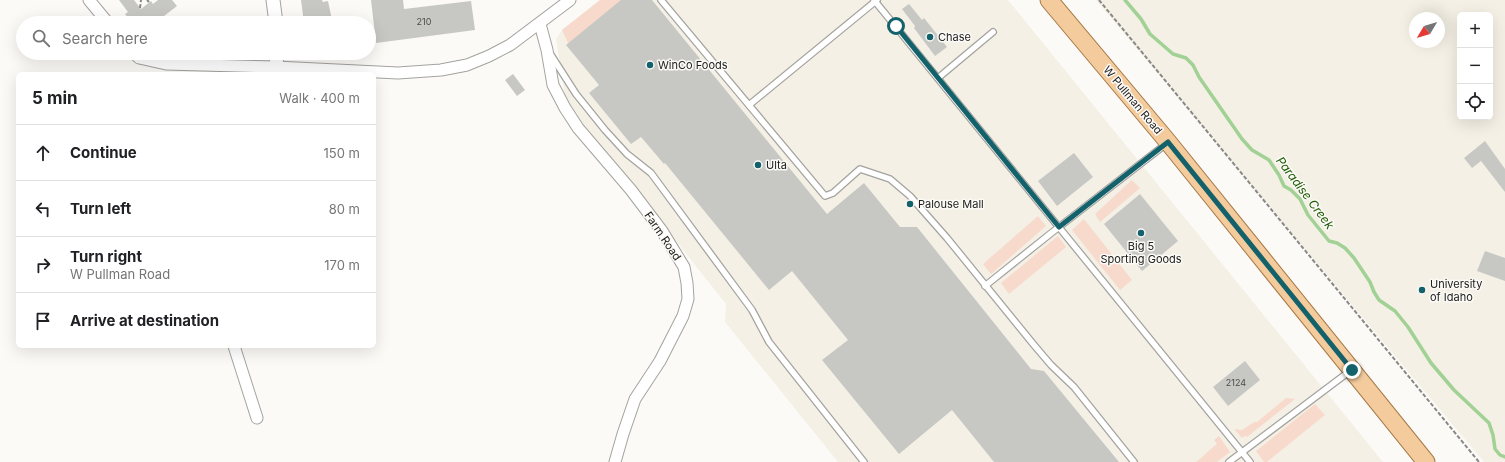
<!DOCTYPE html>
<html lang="en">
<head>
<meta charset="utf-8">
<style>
  :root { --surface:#fff; --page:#f2f2f2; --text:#202124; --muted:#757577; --line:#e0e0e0 }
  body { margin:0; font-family:Inter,sans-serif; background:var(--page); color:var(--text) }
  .controls { position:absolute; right:12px; top:12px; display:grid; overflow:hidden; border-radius:6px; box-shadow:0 4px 16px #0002 }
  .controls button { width:36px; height:36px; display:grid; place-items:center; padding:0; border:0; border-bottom:1px solid var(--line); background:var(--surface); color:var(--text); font:20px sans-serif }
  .compass { position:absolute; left:1409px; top:12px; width:36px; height:36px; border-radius:50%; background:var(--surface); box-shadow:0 4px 16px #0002; rotate:232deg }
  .stop { position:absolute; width:12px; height:12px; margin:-9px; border:3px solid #13616b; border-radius:50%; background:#fff }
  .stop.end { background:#13616b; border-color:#fff; box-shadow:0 1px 4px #0008 }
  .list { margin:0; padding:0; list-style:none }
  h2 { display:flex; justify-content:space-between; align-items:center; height:52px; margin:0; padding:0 16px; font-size:17px }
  h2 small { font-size:13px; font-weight:400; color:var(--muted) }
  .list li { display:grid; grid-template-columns:26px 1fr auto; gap:12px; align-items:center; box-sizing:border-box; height:56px; padding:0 16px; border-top:1px solid var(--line) }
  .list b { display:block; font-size:15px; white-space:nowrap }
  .list p { margin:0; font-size:13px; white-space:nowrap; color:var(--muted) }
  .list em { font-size:13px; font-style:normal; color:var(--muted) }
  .icon { flex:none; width:22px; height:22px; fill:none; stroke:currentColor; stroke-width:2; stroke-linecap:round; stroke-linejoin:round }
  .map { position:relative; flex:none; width:1505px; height:462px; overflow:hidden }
  .search { position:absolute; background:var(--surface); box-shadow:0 4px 16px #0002; left:16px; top:16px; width:360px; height:44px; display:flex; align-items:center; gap:10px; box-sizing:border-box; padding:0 14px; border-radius:22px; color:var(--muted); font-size:15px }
  .panel { position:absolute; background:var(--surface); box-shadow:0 4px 16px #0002; left:16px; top:72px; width:360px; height:276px; border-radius:6px }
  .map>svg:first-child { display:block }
  .built { fill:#f4f0e5; fill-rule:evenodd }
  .green { fill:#f8dacc }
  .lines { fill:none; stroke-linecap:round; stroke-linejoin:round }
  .stream { stroke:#a1d194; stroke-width:3.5 }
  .building { fill:#c7c8c4 }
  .service-casing { stroke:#a4a39f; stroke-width:8 }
  .minor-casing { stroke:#a4a39f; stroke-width:13 }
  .tertiary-casing { stroke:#a4a39f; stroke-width:15 }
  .primary-casing { stroke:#a57946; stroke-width:19 }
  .path { stroke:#898886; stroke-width:2; stroke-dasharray:4 2; stroke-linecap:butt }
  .service { stroke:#fff; stroke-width:5.5 }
  .minor { stroke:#fff; stroke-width:11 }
  .tertiary { stroke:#fff; stroke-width:13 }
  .primary { stroke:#f3cb9d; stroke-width:17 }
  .route { stroke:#13616b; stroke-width:5 }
  .poi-dot { fill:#13616b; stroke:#fbfaf6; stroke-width:1.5 }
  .labels { text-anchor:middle; stroke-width:3; stroke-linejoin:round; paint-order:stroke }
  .number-label { font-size:9px; fill:#4b4b49 }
  .poi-label { font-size:11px; fill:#222120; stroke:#fbfaf6; text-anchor:start }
  .street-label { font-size:11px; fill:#222120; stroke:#fbfaf6 }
  .water-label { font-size:12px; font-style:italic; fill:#1f5b02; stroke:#fbfaf6 }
</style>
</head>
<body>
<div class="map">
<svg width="1505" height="462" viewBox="0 0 1505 462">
  <rect width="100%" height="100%" fill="#fbfaf6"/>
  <g class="built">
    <polygon points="600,0 1008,0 1383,462 838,462 725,322 726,304 566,103 556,39 562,30"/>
    <path d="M1096,0H1505V462H1484ZM1460,15H1490V117H1460ZM1415,18H1439V42H1415Z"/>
  </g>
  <g class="green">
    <polygon points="600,0 626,0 569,45 562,30"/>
    <polygon points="1132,180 1140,188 1100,222 1095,214"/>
    <polygon points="1038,216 1046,226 991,274 983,264"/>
    <polygon points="1084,219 1132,280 1120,290 1072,230"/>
    <polygon points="1058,236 1066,247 1009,294 1001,283"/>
    <polygon points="1286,398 1295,399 1247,437 1245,436 1242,438 1234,429 1242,430 1254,422 1257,422"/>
    <polygon points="1315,404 1325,415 1267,462 1264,462 1256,451"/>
    <path d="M1219,436L1230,452L1217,462H1196C1204,456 1209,450 1217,444L1214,440Z"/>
  </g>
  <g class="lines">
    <polyline class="stream" points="1125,0 1141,19 1150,34 1173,54 1186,58 1193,65 1199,77 1242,139 1252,150 1269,160 1279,175 1284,186 1291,190 1300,199 1308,215 1329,241 1337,243 1345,248 1354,258 1370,282 1374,292 1379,300 1395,311 1408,327 1431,363 1454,390 1489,423 1493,435 1495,449 1500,455 1505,457"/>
  </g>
  <g class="building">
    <polygon points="119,0 134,0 141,9 151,1 153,4 158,0 172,0 177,6 155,23 132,23 125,14 128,12"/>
    <polygon points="301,0 322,0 323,2 328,1 332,20 325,21 325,23 304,23"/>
    <polygon points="371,0 403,0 404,9 471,1 475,30 376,43"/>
    <polygon points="621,0 652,0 827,214 864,183 900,227 917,227 1031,369 1044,371 1119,462 994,462 952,410 899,454 822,360 848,340 792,271 769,290 665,163 664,164 641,137 631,144 589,93 599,85 566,45"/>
    <polygon points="909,4 922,20 924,18 947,47 935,56 914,28 915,26 902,9"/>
    <polygon points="513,74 525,90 517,96 505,80"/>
    <polygon points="1485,141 1505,169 1505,192 1481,161 1472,168 1464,158"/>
    <polygon points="1074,153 1093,177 1057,206 1038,181"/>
    <polygon points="1140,194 1178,241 1142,271 1104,224"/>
    <polygon points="1485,251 1505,258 1505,281 1477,271"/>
    <polygon points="1245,361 1260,380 1228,406 1213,387"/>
  </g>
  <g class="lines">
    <g class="service-casing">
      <g id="service">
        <polyline points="661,0 825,196 833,193 860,169 890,179 910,196 947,238 1034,345 1051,365 1074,387 1134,462"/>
        <polyline points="874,0 1250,462"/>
        <polyline points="551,55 576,94 605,130 627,154 651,173 752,310 769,342 864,462"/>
        <polyline points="938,78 993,32"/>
        <polyline points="749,105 877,0"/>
        <polyline points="985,286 1050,234 1166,144"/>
        <polyline points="1229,462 1350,371"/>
      </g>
    </g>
    <g class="minor-casing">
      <g id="minor">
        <polyline points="89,0 108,23"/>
        <polyline points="540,24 547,50 553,85 565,108 578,128 631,190 662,231 684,267 687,283 688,299 683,316 660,361 635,399 623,434 615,462"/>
        <polyline points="134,53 139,58 166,64 276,67 398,73 441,70 467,65 489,56 510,45 570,0"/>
        <polyline points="234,346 257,418"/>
      </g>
    </g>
    <g class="tertiary-casing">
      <g id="tertiary">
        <polyline points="273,0 276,23"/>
        <polyline points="276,67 277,53"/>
      </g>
    </g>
    <g class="primary-casing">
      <polyline id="primary" points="1049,0 1168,142 1426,462"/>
    </g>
    <g class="path">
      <polyline points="147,0 149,2"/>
      <polyline points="1099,0 1479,462"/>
      <polyline points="140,8 141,0"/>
    </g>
    <use href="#service" class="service"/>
    <use href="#minor" class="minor"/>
    <use href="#tertiary" class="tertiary"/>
    <use href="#primary" class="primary"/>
  </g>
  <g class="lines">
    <polyline class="route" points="896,26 1059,227 1168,142 1352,370"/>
  </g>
  <g class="poi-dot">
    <circle cx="930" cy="37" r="4"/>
    <circle cx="650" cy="65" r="4"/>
    <circle cx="758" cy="165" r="4"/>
    <circle cx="910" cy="204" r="4"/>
    <circle cx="1141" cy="233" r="4"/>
    <circle cx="1422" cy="290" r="4"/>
  </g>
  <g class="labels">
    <g class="number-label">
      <text x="424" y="25">210</text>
      <text x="1236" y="386">2124</text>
    </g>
    <g class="poi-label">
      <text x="938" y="41">Chase</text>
      <text x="658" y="69">WinCo Foods</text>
      <text x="766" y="169">Ulta</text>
      <text x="918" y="208">Palouse Mall</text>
      <text x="1141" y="250" text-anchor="middle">Big 5<tspan x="1141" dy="13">Sporting Goods</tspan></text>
      <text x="1430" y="288">University<tspan x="1430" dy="13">of Idaho</tspan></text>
    </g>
    <g class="street-label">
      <text transform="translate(1133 100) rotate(50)" y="4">W Pullman Road</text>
      <text transform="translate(663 236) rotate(56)" y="4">Farm Road</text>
    </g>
    <g class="water-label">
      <text transform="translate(1305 193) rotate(53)" y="4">Paradise Creek</text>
    </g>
  </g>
</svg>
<div class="controls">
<button>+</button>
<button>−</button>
<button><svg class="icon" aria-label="locate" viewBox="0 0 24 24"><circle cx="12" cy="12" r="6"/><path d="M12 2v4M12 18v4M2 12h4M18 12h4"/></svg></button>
</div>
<svg class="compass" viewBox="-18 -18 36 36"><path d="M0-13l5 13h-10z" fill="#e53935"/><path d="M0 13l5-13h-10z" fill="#757577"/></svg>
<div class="stop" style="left:896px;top:26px"></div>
<div class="stop end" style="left:1352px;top:370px"></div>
<div class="search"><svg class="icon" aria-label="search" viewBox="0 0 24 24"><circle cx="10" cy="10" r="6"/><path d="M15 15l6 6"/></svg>Search here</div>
<section class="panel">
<h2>5 min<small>Walk · 400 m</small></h2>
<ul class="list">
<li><svg class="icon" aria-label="ahead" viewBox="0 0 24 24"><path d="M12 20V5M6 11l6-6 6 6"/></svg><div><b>Continue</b></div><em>150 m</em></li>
<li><svg class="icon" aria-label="left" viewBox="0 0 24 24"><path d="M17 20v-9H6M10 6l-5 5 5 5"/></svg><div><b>Turn left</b></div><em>80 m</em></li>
<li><svg class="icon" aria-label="right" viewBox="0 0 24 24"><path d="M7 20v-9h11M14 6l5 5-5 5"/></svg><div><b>Turn right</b><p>W Pullman Road</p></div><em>170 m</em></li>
<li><svg class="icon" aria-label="arrive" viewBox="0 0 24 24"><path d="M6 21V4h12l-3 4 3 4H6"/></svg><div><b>Arrive at destination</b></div></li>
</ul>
</section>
</div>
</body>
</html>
